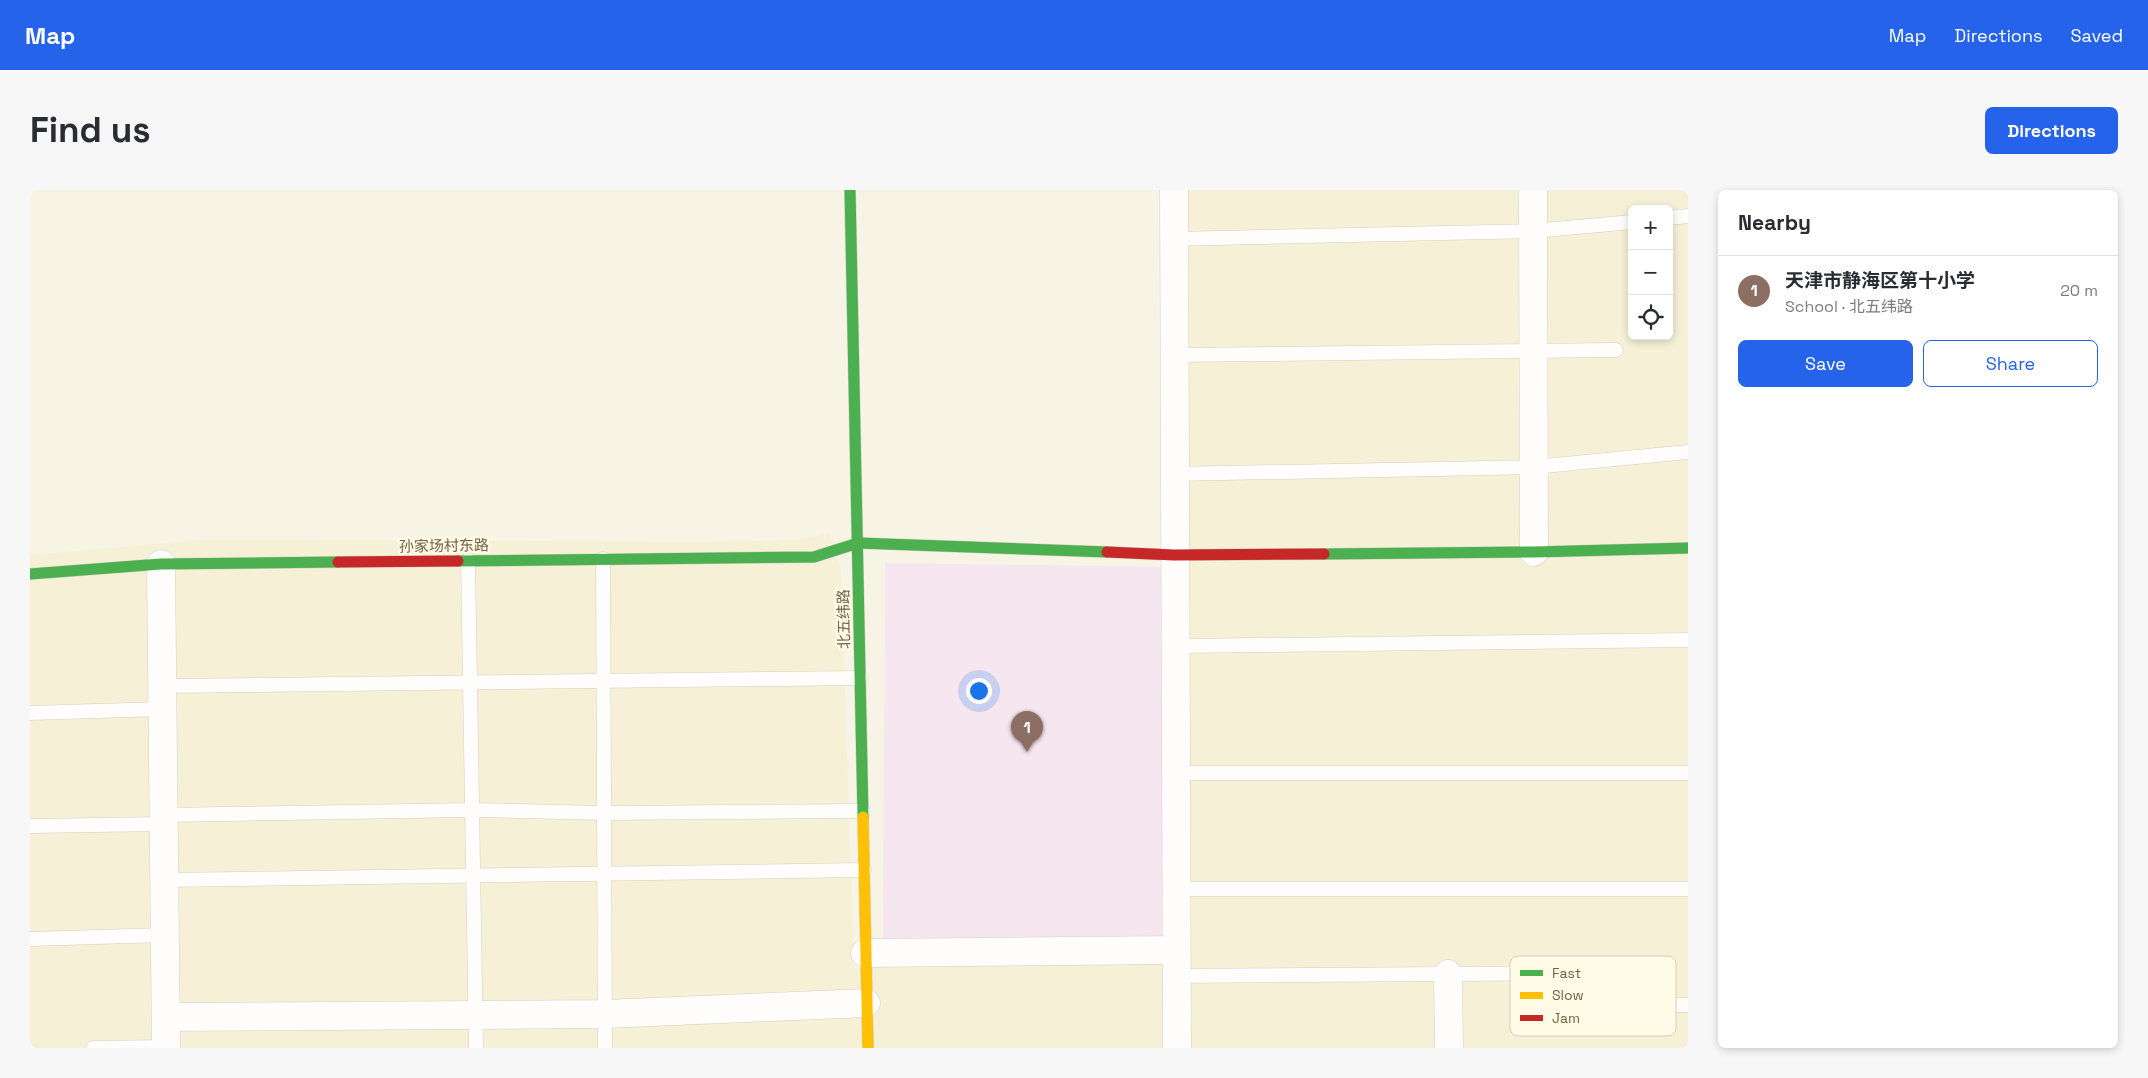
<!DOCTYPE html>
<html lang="en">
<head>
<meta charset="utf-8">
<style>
  :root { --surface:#fff; --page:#f7f7f7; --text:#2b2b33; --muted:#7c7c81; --line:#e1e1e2; --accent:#2563eb }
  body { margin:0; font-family:"Space Grotesk","Noto Sans SC",sans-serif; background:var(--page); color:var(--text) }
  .controls { position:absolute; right:15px; top:15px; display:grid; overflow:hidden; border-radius:8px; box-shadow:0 2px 8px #0003 }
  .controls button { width:45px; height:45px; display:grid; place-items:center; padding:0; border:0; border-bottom:1px solid var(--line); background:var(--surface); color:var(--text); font:25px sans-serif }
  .you { position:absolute; left:948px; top:500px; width:18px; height:18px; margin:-12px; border:4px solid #fff; border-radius:50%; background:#1a73e8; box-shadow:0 0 0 8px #1a73e833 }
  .badge { display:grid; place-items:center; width:32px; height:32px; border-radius:50%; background:var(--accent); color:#fff; font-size:16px; font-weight:700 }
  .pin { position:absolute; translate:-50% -41px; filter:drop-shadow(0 1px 2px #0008) }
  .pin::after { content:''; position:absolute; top:26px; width:18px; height:15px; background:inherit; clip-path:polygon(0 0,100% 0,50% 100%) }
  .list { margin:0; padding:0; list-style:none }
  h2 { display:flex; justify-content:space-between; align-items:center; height:65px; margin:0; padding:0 20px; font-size:21px }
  h2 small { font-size:16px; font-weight:400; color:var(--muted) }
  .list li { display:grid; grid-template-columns:32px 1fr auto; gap:15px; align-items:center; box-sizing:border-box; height:70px; padding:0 20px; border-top:1px solid var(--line) }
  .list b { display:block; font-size:19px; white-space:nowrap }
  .list p { margin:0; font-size:16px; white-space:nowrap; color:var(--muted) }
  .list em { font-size:16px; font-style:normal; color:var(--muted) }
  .actions { display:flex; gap:10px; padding:15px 20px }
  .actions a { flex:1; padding:11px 0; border:1px solid var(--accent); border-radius:8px; text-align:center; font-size:18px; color:var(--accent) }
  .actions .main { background:var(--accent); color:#fff }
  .icon { flex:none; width:28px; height:28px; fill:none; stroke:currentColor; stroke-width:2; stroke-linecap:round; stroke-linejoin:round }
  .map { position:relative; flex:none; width:1658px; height:858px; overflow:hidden; border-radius:8px }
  header { display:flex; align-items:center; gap:30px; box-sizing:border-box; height:70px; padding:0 25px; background:var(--accent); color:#fff }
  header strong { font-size:24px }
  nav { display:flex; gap:28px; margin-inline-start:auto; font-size:18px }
  .intro { display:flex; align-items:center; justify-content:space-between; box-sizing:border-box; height:120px; padding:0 30px }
  h1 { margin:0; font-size:35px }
  .button { padding:12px 22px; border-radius:8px; background:var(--accent); color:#fff; font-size:18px; font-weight:700 }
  main { display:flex; gap:30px; padding:0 30px }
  aside { flex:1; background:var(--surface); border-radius:8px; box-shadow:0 2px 8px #0003 }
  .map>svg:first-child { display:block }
  .residential { fill:#f6f0d7; fill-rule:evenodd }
  .education { fill:#f6e6f0 }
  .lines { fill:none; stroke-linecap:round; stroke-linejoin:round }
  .lane-casing { stroke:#d6cfc1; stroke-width:15 }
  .street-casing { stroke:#d6cfc1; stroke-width:29 }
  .fast-casing { stroke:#d7d0c2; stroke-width:12 }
  .slow-casing { stroke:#d7d0c2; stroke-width:12 }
  .jam-casing { stroke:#d7d0c2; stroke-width:12 }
  .lane { stroke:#fefdfb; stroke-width:14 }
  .street { stroke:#fefdfb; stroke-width:28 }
  .fast { stroke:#4caf50; stroke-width:11 }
  .slow { stroke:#ffc107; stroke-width:11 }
  .jam { stroke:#c62828; stroke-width:11 }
  .labels { text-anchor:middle; stroke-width:4.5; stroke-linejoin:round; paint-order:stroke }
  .street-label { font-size:15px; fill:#756145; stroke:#fffbe6 }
  .key { fill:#fffbe6; stroke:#d6cdb6; stroke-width:1 }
  .key-label { font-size:14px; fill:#756145 }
</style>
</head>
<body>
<header>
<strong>Map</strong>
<nav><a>Map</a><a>Directions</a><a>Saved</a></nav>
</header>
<div class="intro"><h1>Find us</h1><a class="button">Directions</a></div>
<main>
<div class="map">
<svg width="1658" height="858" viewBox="0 0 1658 858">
  <rect width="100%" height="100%" fill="#f7f4e5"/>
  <path class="residential" d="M1130,0H1658V858H0V365L181,349L663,352L769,350L799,343L811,379L824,777L1137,774L1132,332ZM1602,19H1639V146H1602Z"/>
  <polygon class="education" points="855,373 1138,377 1141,747 853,751"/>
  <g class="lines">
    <g class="lane-casing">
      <g id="lane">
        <polyline points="1639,28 1658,26"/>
        <polyline points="1144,49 1503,41 1602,32"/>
        <polyline points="1144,165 1586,160"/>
        <polyline points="1144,284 1504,277 1658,262"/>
        <polyline points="573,369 575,858"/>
        <polyline points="438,370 446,858"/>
        <polyline points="1146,456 1658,450"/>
        <polyline points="133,496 830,488"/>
        <polyline points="0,523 133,519"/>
        <polyline points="1146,583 1658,583"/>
        <polyline points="134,625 442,620 574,623 833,621"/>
        <polyline points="0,636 134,634"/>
        <polyline points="135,690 834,680"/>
        <polyline points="1146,699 1658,699"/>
        <polyline points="0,749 135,745"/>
        <polyline points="1147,786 1546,783"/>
        <polyline points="1557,816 1658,815"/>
        <polyline points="63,858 136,857"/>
      </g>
    </g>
    <g class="street-casing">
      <g id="street">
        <polyline points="1144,0 1147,858"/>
        <polyline points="1503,0 1504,362"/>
        <polyline points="131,374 136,858"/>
        <polyline points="835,763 1146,760"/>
        <polyline points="1418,784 1419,858"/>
        <polyline points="136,827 575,824 836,813"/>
      </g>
    </g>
    <g class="fast-casing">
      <g id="fast">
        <polyline points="820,0 833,627"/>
        <polyline points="1294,364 1504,362 1658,358"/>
        <polyline points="428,371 784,367 828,353 1077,362"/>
        <polyline points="0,384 131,374 308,372"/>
      </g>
    </g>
    <g class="slow-casing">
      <polyline id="slow" points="833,627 838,858"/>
    </g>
    <g class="jam-casing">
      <g id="jam">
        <polyline points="1077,362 1144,365 1294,364"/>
        <polyline points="308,372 428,371"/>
      </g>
    </g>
    <use href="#lane" class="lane"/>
    <use href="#street" class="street"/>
    <use href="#fast" class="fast"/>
    <use href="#slow" class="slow"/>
    <use href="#jam" class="jam"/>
  </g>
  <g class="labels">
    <g class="street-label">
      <text transform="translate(414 356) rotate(-1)" y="5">孙家场村东路</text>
      <text transform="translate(814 429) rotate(-91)" y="5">北五纬路</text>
    </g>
  </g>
  <rect x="1480" y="766" width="166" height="80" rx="8" class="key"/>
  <rect x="1490" y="780" width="23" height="6" fill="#4caf50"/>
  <rect x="1490" y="802" width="23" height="7" fill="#ffc107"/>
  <rect x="1490" y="825" width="23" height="6" fill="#c62828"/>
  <g class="key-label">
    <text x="1522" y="788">Fast</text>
    <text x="1522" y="810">Slow</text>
    <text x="1522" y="833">Jam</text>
  </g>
</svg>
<div class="controls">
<button>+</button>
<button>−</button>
<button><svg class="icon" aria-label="locate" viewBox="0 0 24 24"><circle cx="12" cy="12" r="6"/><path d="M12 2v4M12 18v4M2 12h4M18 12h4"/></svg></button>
</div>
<div class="you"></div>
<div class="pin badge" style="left:997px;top:562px;background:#8d6e63">1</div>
</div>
<aside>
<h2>Nearby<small></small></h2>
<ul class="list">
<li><span class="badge" style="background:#8d6e63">1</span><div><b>天津市静海区第十小学</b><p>School · 北五纬路</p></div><em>20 m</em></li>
</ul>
<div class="actions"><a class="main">Save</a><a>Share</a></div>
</aside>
</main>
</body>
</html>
